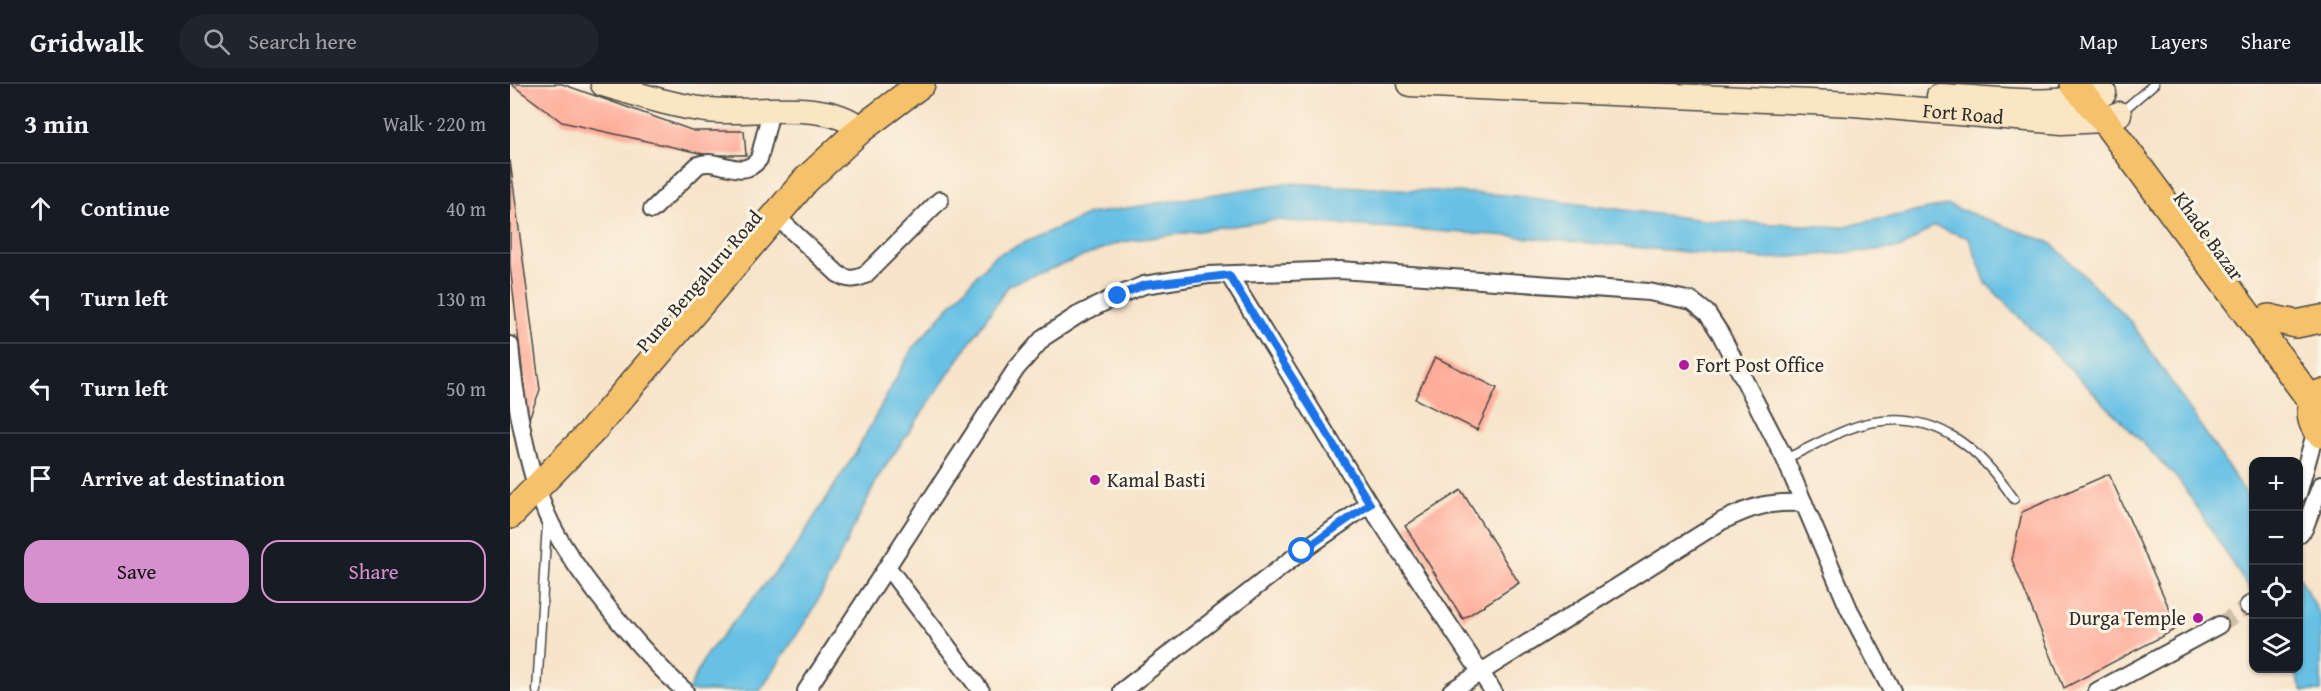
<!DOCTYPE html>
<html lang="en">
<head>
<meta charset="utf-8">
<style>
  :root { --surface:#171b24; --page:#20242c; --text:#f1f3f6; --muted:#9ea1a6; --line:#363941; --accent:#d690ce }
  body { margin:0; font-family:"Gentium Book Plus",serif; background:var(--page); color:var(--text) }
  .controls { position:absolute; right:18px; bottom:18px; display:grid; overflow:hidden; border-radius:12px; box-shadow:0 2px 4px #0004 }
  .controls button { width:54px; height:54px; display:grid; place-items:center; padding:0; border:0; border-bottom:2px solid var(--line); background:var(--surface); color:var(--text); font:30px sans-serif }
  .stop { position:absolute; width:18px; height:18px; margin:-14px; border:4px solid #1a73e8; border-radius:50%; background:#fff }
  .stop.end { background:#1a73e8; border-color:#fff; box-shadow:0 2px 6px #0008 }
  .list { margin:0; padding:0; list-style:none }
  h2 { display:flex; justify-content:space-between; align-items:center; height:78px; margin:0; padding:0 24px; font-size:26px }
  h2 small { font-size:20px; font-weight:400; color:var(--muted) }
  .list li { display:grid; grid-template-columns:39px 1fr auto; gap:18px; align-items:center; box-sizing:border-box; height:90px; padding:0 24px; border-top:2px solid var(--line) }
  .list b { display:block; font-size:22px; white-space:nowrap }
  .list em { font-size:20px; font-style:normal; color:var(--muted) }
  .actions { display:flex; gap:12px; padding:18px 24px }
  .actions a { flex:1; padding:14px 0; border:2px solid var(--accent); border-radius:18px; text-align:center; font-size:21px; color:var(--accent) }
  .actions .main { background:var(--accent); color:#111 }
  .icon { flex:none; width:33px; height:33px; fill:none; stroke:currentColor; stroke-width:2; stroke-linecap:round; stroke-linejoin:round }
  .map { position:relative; flex:none; width:1811px; height:607px; overflow:hidden }
  header { display:flex; align-items:center; gap:36px; box-sizing:border-box; height:84px; padding:0 30px; background:var(--surface); border-bottom:2px solid var(--line) }
  header strong { font-size:28px }
  nav { display:flex; gap:33px; margin-inline-start:auto; font-size:21px }
  .search { width:420px; height:54px; background:var(--page); display:flex; align-items:center; gap:15px; box-sizing:border-box; padding:0 21px; border-radius:33px; color:var(--muted); font-size:22px }
  main { display:flex }
  aside { flex:1; background:var(--surface) }
  .map>svg:first-child { display:block }
  .water { fill:#67c1e5; stroke:#497688; stroke-width:1.5 }
  .building { fill:#feab98 }
  .lines { fill:none; stroke-linecap:round; stroke-linejoin:round }
  .street-tunnel { stroke:#cebfab; stroke-width:16; stroke-dasharray:16 8; stroke-linecap:butt }
  .lane-casing { stroke:#4a4743; stroke-width:11 }
  .street-casing { stroke:#4a4743; stroke-width:20 }
  .secondary-casing { stroke:#4a4743; stroke-width:27 }
  .primary-casing { stroke:#4a4743; stroke-width:30 }
  .lane { stroke:#fff; stroke-width:8 }
  .street { stroke:#fff; stroke-width:16 }
  .secondary { stroke:#fbe6c4; stroke-width:24 }
  .primary { stroke:#f5c16b; stroke-width:27 }
  .route { stroke:#1a73e8; stroke-width:8 }
  .poi-dot { fill:#b5179e; stroke:#fcf5e5; stroke-width:2 }
  .labels { text-anchor:middle; stroke-width:6; stroke-linejoin:round; paint-order:stroke }
  .street-label { font-size:20px; fill:#2b2b2b; stroke:#fcf5e5 }
  .poi-label { font-size:20px; fill:#2b2b2b; stroke:#fcf5e5; text-anchor:start }
</style>
</head>
<body>
<header>
<strong>Gridwalk</strong>
<div class="search"><svg class="icon" aria-label="search" viewBox="0 0 24 24"><circle cx="10" cy="10" r="6"/><path d="M15 15l6 6"/></svg>Search here</div>
<nav><a>Map</a><a>Layers</a><a>Share</a></nav>
</header>
<main>
<aside>
<h2>3 min<small>Walk · 220 m</small></h2>
<ul class="list">
<li><svg class="icon" aria-label="ahead" viewBox="0 0 24 24"><path d="M12 20V5M6 11l6-6 6 6"/></svg><div><b>Continue</b></div><em>40 m</em></li>
<li><svg class="icon" aria-label="left" viewBox="0 0 24 24"><path d="M17 20v-9H6M10 6l-5 5 5 5"/></svg><div><b>Turn left</b></div><em>130 m</em></li>
<li><svg class="icon" aria-label="left" viewBox="0 0 24 24"><path d="M17 20v-9H6M10 6l-5 5 5 5"/></svg><div><b>Turn left</b></div><em>50 m</em></li>
<li><svg class="icon" aria-label="arrive" viewBox="0 0 24 24"><path d="M6 21V4h12l-3 4 3 4H6"/></svg><div><b>Arrive at destination</b></div></li>
</ul>
<div class="actions"><a class="main">Save</a><a>Share</a></div>
</aside>
<div class="map">
<svg width="1811" height="607" viewBox="0 0 1811 607">
  <rect width="100%" height="100%" fill="#fcf5e5"/>
  <filter id="ink" filterUnits="userSpaceOnUse"><feTurbulence type="fractalNoise" baseFrequency=".0167" numOctaves="2"/><feDisplacementMap in="SourceGraphic" scale="12" xChannelSelector="R" yChannelSelector="G"/><feConvolveMatrix kernelMatrix="1 2 1 2 8 2 1 2 1" color-interpolation-filters="sRGB"/></filter>
  <filter id="wash" filterUnits="userSpaceOnUse"><feTurbulence type="fractalNoise" baseFrequency=".008" numOctaves="4" result="noise"/><feDisplacementMap in="SourceGraphic" scale="24" xChannelSelector="R" yChannelSelector="G"/><feGaussianBlur stdDeviation="1.35" result="paint"/><feColorMatrix in="noise" values="0 0 0 0 0 0 0 0 0 0 0 0 0 0 0 0 0 1.4 0 .05"/><feComposite in="paint" operator="in"/></filter>
  <g filter="url(#wash)">
    <rect width="100%" height="100%" fill="#f7e4cb"/>
    <g class="water">
      <polygon points="776,99 997,111 1201,137 1331,143 1438,121 1541,159 1621,238 1743,420 1743,511 1670,397 1476,199 1459,154 1424,142 1391,164 1255,175 1000,152 765,136 611,158 499,201 369,392 303,526 250,607 178,607 196,571 282,468 346,368 402,265 484,172 579,130"/>
      <polygon points="1789,492 1811,533 1811,607 1793,607 1783,585 1788,584"/>
    </g>
    <g id="blocks">
      <g class="building">
        <polygon points="1,0 52,0 184,47 234,47 236,71 198,71 52,38"/>
        <polygon points="0,76 30,306 18,337 0,181"/>
        <polygon points="925,273 987,304 967,346 905,315"/>
        <polygon points="1599,390 1668,544 1554,604 1502,476 1512,428"/>
        <polygon points="951,406 1009,499 953,535 895,442"/>
      </g>
    </g>
  </g>
  <g filter="url(#ink)">
    <use href="#blocks" fill-opacity="0" stroke="#4a4743" stroke-width="1.5"/>
    <g class="lines">
      <polyline class="street-tunnel" points="1709,541 1738,522"/>
      <g class="lane-casing">
        <g id="lane">
          <polyline points="1610,29 1644,0"/>
          <path d="M1275,375C1304,362 1334,343 1364,338C1429,327 1470,366 1504,415"/>
          <polyline points="27,607 37,439"/>
        </g>
      </g>
      <g class="street-casing">
        <g id="street">
          <path d="M142,126L188,81C209,72 231,98 249,75L261,27"/>
          <path d="M266,132L328,190C338,196 344,196 355,191L430,116"/>
          <polyline points="719,191 859,420 983,607"/>
          <path d="M0,261C4,311 17,385 37,431C59,482 132,569 175,607"/>
          <polyline points="1788,410 1806,346"/>
          <polyline points="1788,451 1794,445 1811,401"/>
          <polyline points="378,484 471,607"/>
          <polyline points="1738,522 1744,518"/>
          <polyline points="296,607 506,285 534,253 568,231 607,212 634,201 698,191 830,186 1139,208 1182,217 1197,229 1210,249 1275,375 1339,525 1382,607"/>
          <polyline points="612,607 792,467 859,420"/>
          <path d="M941,607L1212,437C1245,421 1258,418 1294,419"/>
          <polyline points="1587,607 1709,541"/>
        </g>
      </g>
      <g class="secondary-casing">
        <g id="secondary">
          <path d="M93,0C127,10 162,22 197,26C242,31 316,14 351,45"/>
          <path id="s1" d="M900,0L1344,20L1552,38L1594,36L1609,30"/>
          <path d="M1429,12C1482,14 1543,25 1594,9"/>
        </g>
      </g>
      <g class="primary-casing">
        <g id="primary">
          <polyline points="1564,0 1594,36 1803,319"/>
          <polyline points="1759,234 1786,240 1811,235"/>
          <path d="M1811,309C1798,321 1798,338 1811,350"/>
          <polyline points="0,431 83,346 296,96 351,45 411,0"/>
        </g>
      </g>
      <use href="#lane" class="lane"/>
      <use href="#street" class="street"/>
      <use href="#secondary" class="secondary"/>
      <use href="#primary" class="primary"/>
    </g>
  </g>
  <g class="lines" filter="url(#ink)">
    <polyline class="route" points="608,212 634,201 719,191 860,420 792,467"/>
  </g>
  <g class="poi-dot">
    <circle cx="1174" cy="281" r="6"/>
    <circle cx="585" cy="396" r="6"/>
    <circle cx="1688" cy="534" r="6"/>
  </g>
  <g class="labels">
    <g class="street-label">
      <text dy="7" stroke="none"><textPath href="#s1" startOffset="554">Fort Road</textPath></text>
      <text transform="translate(1699 152) rotate(54)" y="7">Khade Bazar</text>
      <text transform="translate(189 197) rotate(-49)" y="7">Pune Bengaluru Road</text>
    </g>
    <g class="poi-label">
      <text x="1186" y="288">Fort Post Office</text>
      <text x="597" y="403">Kamal Basti</text>
      <text x="1676" y="541" text-anchor="end">Durga Temple</text>
    </g>
  </g>
</svg>
<div class="controls">
<button>+</button>
<button>−</button>
<button><svg class="icon" aria-label="locate" viewBox="0 0 24 24"><circle cx="12" cy="12" r="6"/><path d="M12 2v4M12 18v4M2 12h4M18 12h4"/></svg></button>
<button><svg class="icon" aria-label="layers" viewBox="0 0 24 24"><path d="M12 4l9 5-9 5-9-5zM3 14l9 5 9-5"/></svg></button>
</div>
<div class="stop" style="left:792px;top:467px"></div>
<div class="stop end" style="left:608px;top:212px"></div>
</div>
</main>
</body>
</html>
